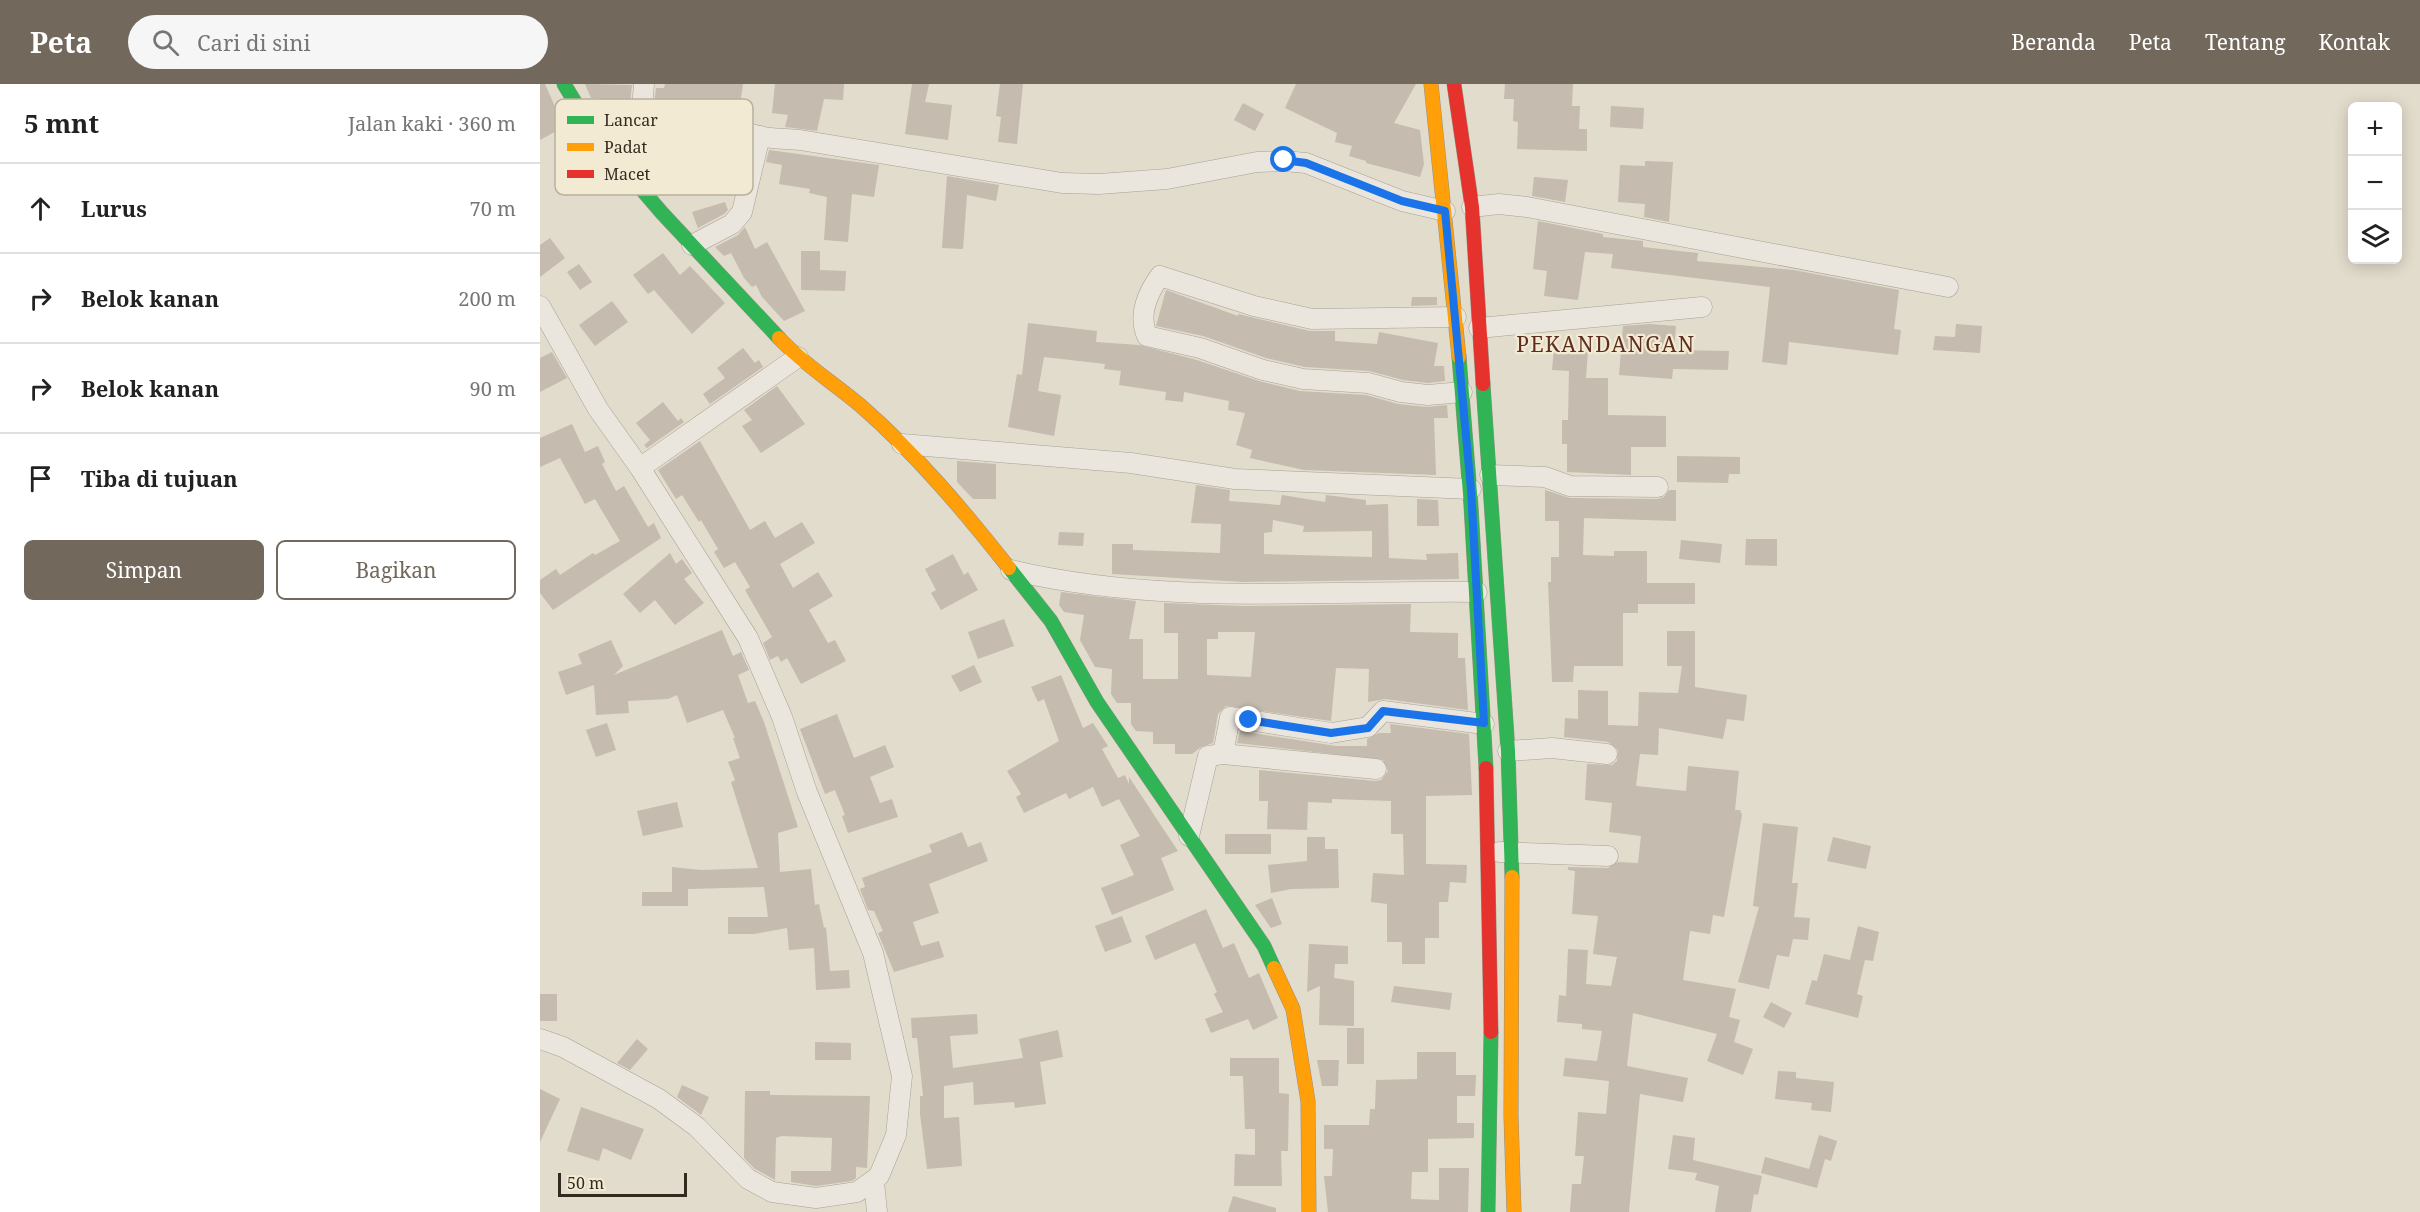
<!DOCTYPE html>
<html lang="id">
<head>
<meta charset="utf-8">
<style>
  :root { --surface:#fff; --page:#f6f6f6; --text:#222; --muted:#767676; --line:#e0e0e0; --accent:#72685c }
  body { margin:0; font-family:"Noto Serif",serif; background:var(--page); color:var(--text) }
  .controls { position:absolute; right:18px; top:18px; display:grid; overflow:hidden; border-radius:9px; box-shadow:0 3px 15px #0003 }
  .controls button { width:54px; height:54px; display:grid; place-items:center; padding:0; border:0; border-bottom:2px solid var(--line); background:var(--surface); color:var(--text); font:30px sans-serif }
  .scale { position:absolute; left:18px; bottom:15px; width:129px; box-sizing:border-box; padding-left:6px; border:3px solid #352a1f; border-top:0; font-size:16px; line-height:21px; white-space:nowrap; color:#352a1f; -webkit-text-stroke:4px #f2ead3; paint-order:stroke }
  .stop { position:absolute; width:18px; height:18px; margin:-14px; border:4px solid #1a73e8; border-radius:50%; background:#fff }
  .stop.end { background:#1a73e8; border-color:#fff; box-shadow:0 2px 6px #0008 }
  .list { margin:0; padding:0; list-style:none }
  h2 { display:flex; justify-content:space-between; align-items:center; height:78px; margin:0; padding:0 24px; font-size:26px }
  h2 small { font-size:20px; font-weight:400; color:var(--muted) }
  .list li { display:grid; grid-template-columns:39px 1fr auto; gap:18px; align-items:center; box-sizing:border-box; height:90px; padding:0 24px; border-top:2px solid var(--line) }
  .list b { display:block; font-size:22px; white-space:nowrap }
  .list em { font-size:20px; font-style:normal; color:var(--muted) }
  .actions { display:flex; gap:12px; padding:18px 24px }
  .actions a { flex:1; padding:14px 0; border:2px solid var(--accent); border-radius:9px; text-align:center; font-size:21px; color:var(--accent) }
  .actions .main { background:var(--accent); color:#fff }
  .icon { flex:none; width:33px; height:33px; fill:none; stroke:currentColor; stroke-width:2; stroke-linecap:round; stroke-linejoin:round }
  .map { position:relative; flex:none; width:1880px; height:1128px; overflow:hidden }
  header { display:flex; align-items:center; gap:36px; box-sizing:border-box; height:84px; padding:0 30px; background:var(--accent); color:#fff }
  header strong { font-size:28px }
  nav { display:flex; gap:33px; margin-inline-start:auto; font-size:21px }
  .search { width:420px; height:54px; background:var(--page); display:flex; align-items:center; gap:15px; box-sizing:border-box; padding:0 21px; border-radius:33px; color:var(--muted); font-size:22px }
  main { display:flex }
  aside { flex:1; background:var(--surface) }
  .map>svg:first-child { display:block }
  .building { fill:#c5bbae; fill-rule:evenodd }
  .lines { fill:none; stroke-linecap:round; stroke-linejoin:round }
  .street-casing { stroke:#a7a196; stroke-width:21 }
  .fast-casing { stroke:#979085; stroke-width:15 }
  .slow-casing { stroke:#979085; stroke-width:15 }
  .jam-casing { stroke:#979085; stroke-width:15 }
  .street { stroke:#eae6dd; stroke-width:20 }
  .fast { stroke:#30b455; stroke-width:14 }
  .slow { stroke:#ff9f0a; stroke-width:14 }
  .jam { stroke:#e5322d; stroke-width:14 }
  .route { stroke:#1a73e8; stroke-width:8 }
  .labels { text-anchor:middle; stroke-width:4.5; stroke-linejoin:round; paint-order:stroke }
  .quarter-label { font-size:21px; letter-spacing:1.5px; fill:#5e2f21; stroke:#f2ead3 }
  .key { fill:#f2ead3; stroke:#b9b09d; stroke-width:1.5 }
  .key-label { font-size:16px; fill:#352a1f }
</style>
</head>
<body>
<header>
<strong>Peta</strong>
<div class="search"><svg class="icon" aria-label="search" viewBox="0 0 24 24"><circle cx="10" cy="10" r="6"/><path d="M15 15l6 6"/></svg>Cari di sini</div>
<nav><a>Beranda</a><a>Peta</a><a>Tentang</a><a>Kontak</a></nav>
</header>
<main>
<aside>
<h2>5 mnt<small>Jalan kaki · 360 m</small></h2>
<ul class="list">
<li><svg class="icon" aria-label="ahead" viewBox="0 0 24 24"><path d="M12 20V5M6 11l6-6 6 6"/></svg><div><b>Lurus</b></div><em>70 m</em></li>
<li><svg class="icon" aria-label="right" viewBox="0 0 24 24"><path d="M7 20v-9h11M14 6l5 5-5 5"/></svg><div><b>Belok kanan</b></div><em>200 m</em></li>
<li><svg class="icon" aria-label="right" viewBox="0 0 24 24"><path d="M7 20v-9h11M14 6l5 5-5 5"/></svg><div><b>Belok kanan</b></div><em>90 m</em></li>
<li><svg class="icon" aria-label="arrive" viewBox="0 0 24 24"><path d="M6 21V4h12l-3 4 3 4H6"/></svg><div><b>Tiba di tujuan</b></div></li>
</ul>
<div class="actions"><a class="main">Simpan</a><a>Bagikan</a></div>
</aside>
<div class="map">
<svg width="1880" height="1128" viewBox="0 0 1880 1128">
  <rect width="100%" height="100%" fill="#e2dccc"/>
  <g class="building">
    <polygon points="0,0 5,0 24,43 0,56"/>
    <polygon points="45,0 92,1 87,45 70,44 63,33 64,15 51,14"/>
    <polygon points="125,0 203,0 198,34 148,22 114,21 116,4 124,4"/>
    <polygon points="235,0 304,0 303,16 284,15 277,47 245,43 248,31 232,29"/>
    <polygon points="372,0 389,0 385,18 412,21 408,56 365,50"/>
    <polygon points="460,0 483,0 477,60 458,58 461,33 456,32"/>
    <polygon points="756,0 876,0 854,39 880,46 884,80 880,93 826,79 826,77 809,72 812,62 795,58 797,49 745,24"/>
    <polygon points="965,0 1033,0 1032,22 1040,22 1039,45 1047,45 1047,67 977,65 978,38 973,37 974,15 964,15"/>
    <polygon points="703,19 724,30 715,47 694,36"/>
    <polygon points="1071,22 1104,24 1103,45 1070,43"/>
    <polygon points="229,66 339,81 334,113 312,110 308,158 284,156 287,113 269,109 270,105 239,100 242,81 226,78"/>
    <polygon points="1105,77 1133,78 1129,138 1104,133 1105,120 1078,118 1080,81 1105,82"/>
    <polygon points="407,92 459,101 456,117 427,111 423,165 402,164"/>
    <polygon points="994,93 1028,96 1025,118 992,112"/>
    <polygon points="185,118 188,126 184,130 158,144 152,128"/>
    <polygon points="998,137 1063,150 1063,153 1103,157 1103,163 1158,169 1157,177 1254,186 1359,206 1354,245 1361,246 1358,271 1249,258 1247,281 1222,278 1230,203 1071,184 1073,170 1045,168 1038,216 1004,212 1007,187 993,185"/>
    <polygon points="205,143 215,165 227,158 265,227 244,237 222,213 216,201 212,203 204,194 191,169 184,172 175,163 198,151"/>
    <polygon points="10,154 25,174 0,193 0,161"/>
    <polygon points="261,167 280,167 280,186 306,187 305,207 261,206"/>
    <polygon points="123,169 140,191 150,182 185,219 152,250 114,206 108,210 93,191"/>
    <polygon points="39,180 52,198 40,206 27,188"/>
    <polygon points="626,206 698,232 698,230 770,247 795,247 795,257 837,260 839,248 898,259 894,282 904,282 905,297 888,299 863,296 829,287 765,283 726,274 663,252 616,242"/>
    <polygon points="872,213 897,213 897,221 871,222"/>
    <polygon points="72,217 88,238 55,262 39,241"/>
    <polygon points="488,239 557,247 556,258 599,261 657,276 719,297 760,307 826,311 858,320 887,323 907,321 908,334 894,334 896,391 764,386 710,374 712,366 696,361 705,329 688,326 689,317 644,308 643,318 625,316 626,308 579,301 581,287 564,285 565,280 504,273 498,307 521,311 514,352 468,343 477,290 482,291"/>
    <polygon points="1110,240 1136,242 1134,266 1189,267 1188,286 1133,285 1132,295 1079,291 1083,242"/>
    <polygon points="1416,240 1442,242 1440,269 1393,266 1395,252 1415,253"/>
    <polygon points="203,264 215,279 219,276 223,283 170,320 163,310 185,294 177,284"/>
    <polygon points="1014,264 1048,266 1046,294 1068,294 1068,331 1126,332 1126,363 1091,363 1091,391 1027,388 1027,360 1022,360 1022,336 1028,336 1029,287 1012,286"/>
    <polygon points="12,268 27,294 0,308 0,274"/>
    <polygon points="237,302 265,340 221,369 202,342 212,336 204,326"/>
    <polygon points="123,318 138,337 141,334 144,338 107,364 104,361 110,356 96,339"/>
    <polygon points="32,340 45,368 58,362 65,378 62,380 76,407 84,402 108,443 114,439 121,454 13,526 0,509 0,496 16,485 20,491 53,469 55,471 80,457 55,415 45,420 20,374 0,383 0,354"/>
    <polygon points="160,357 210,446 225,437 235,454 262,438 275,459 240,480 253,504 278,488 293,512 269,526 288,559 295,556 306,577 261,600 247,574 241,578 238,572 230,576 223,559 232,553 205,506 210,503 195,478 184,484 174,468 178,465 161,436 159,438 142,411 136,415 118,386"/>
    <polygon points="1137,372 1200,373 1200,390 1189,390 1188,399 1137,398"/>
    <polygon points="417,377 456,380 456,415 433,415 417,398"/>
    <path d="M656,401L690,406L689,417L740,421L742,411L785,418L786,411L826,416V421L848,420L849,474L887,476L886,470L918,469L919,495L703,498L572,490V460H593V466L680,469L681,440L651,439ZM733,436L764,442L763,448L832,447V473L724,470V449L732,448Z"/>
    <polygon points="1005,406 1030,414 1118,415 1124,413 1129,406 1136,406 1136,437 1044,434 1043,471 1074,472 1074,467 1107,467 1107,499 1155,499 1155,520 1098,520 1098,529 1083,529 1083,582 1034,582 1033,598 1012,598 1008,498 1011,498 1011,473 1019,473 1019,437 1005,437"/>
    <polygon points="877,415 898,416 899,442 877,442"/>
    <polygon points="519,448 544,449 543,462 518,461"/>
    <polygon points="1206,455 1237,455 1237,482 1205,481"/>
    <polygon points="1141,456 1182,460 1180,479 1139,475"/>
    <polygon points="130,469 136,480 142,475 152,489 144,495 164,519 135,541 115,516 100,529 83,510"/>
    <polygon points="413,470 424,491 428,488 438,506 401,526 391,509 396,506 385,485"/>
    <path d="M521,508L596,517L589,555H603V595H638V549H624V519L703,522L871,520L870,548L918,549V574H925L928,626L845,615L828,618L829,585L796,584L791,637L686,622L678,630L673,659L661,663L652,670H635V660H613V648L596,647L591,640V619H577L571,610L572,585L555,583L540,556L544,531L524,528L519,521ZM678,548H715L711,593L667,591V555H678Z"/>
    <polygon points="464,535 474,562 438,575 428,548"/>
    <polygon points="182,546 193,572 201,568 209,586 198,591 208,619 215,617 224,638 258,743 238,749 240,788 271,785 275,821 279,820 284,844 286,843 290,887 309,886 310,904 276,906 274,864 249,866 247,844 214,850 188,850 188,833 228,833 224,803 148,805 148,822 102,822 102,808 132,808 132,783 161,786 218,784 191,698 195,696 188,678 200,674 193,654 195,654 183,626 147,639 137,611 128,615 88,617 89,629 56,631 54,601 26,611 18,588 42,580 38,570 71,556 83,582 74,591"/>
    <polygon points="1127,547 1155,547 1155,603 1207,611 1204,637 1187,635 1183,655 1119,644 1118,671 1100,670 1096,702 1146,707 1148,682 1199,687 1195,726 1200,726 1202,731 1184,833 1173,831 1170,850 1150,847 1143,896 1196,905 1189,933 1200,936 1194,958 1213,965 1203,991 1167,977 1177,950 1093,929 1087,982 1148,994 1143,1018 1100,1010 1089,1128 1030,1128 1032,1100 1041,1100 1044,1072 1035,1072 1038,1028 1066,1030 1069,997 1023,992 1025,974 1057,977 1062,947 1042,945 1042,940 1017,938 1019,911 1026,912 1028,865 1048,866 1046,900 1071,902 1077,873 1053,870 1058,832 1032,830 1035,787 1028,786 1028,783 1068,784 1078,778 1098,779 1101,752 1069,748 1072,719 1045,716 1047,680 1072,681 1077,677 1078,666 1068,658 1024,653 1025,634 1038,635 1038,606 1068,607 1068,641 1098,642 1099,608 1138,609 1142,582 1127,582"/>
    <polygon points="434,581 442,598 420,608 411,592"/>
    <polygon points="521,591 543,644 553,639 568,662 562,665 578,694 585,691 589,700 589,693 638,767 621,774 634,806 572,831 561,804 594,791 580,761 600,752 579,715 562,723 553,703 529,715 526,709 484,729 476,713 481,710 467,687 519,657 504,615 498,618 491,603"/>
    <polygon points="297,630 314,674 345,661 354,683 330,693 340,719 352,715 358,733 308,749 302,732 305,731 295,706 285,710 260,645"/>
    <polygon points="67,639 76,666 56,673 46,646"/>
    <polygon points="850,640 929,650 932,711 886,712 886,780 927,781 926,799 910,798 908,818 899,818 899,854 885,854 885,880 862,880 862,858 847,858 847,820 831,818 833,789 864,791 863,750 851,750 851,717 792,715 792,719 768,718 767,746 727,745 728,717 719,717 719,686 835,697 841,696 848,687 843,676 697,659 700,647 796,662 827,662 827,655 839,649 851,649"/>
    <polygon points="137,718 143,743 103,752 97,727"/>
    <polygon points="1223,739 1258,743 1252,799 1258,799 1254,833 1270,834 1268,856 1253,855 1249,873 1237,871 1229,905 1198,898 1219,823 1213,822"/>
    <polygon points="422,748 428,763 441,758 448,777 389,800 399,829 373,838 381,862 399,857 404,873 354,888 338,849 343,847 334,827 328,826 320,805 325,803 322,794 392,768 389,761"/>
    <rect x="685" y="750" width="46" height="20"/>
    <polygon points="767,753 785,753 785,765 798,765 799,804 751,805 731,809 728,781 767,777"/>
    <polygon points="1293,753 1331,762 1326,785 1287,777"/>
    <polygon points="732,814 742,840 731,844 715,821"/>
    <polygon points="666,825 683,864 694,859 709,894 719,889 738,934 713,946 708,935 671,949 665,935 683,928 674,910 677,908 655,859 615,876 605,852"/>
    <polygon points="582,832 592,858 565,868 555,842"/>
    <polygon points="1318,842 1339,848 1333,877 1325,876 1317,910 1323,912 1318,934 1265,920 1272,896 1277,897 1284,870 1310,876"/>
    <polygon points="769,860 808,862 808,880 795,880 794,894 814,897 814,942 779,941 780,902 767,908"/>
    <polygon points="854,902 912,909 910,926 851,918"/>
    <rect x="0" y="910" width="17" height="27"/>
    <polygon points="1231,918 1252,929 1244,944 1223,933"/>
    <polygon points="437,930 438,950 410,952 413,984 483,974 479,955 518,946 523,973 500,978 506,1020 475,1024 474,1018 434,1021 433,998 404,1002 404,1034 419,1033 422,1082 387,1085 380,1030 380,1012 383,1012 377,954 372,954 371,934"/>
    <rect x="807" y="944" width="17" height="36"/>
    <polygon points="97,955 108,965 90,986 77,979"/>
    <polygon points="275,958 311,959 311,976 275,976"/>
    <polygon points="877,968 916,968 916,991 936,991 935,1012 917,1012 917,1039 934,1039 934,1054 888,1055 888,1088 872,1088 871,1115 899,1116 899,1084 929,1084 928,1128 788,1128 784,1092 792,1092 793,1065 784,1065 784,1041 829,1041 830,1025 835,1025 836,996 877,995"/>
    <polygon points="690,974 739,974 739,1009 749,1010 748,1067 741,1067 742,1102 694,1102 695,1070 715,1071 715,1045 705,1045 703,992 690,992"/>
    <polygon points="777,976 799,976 798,1002 782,1002"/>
    <polygon points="1238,987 1256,988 1256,994 1294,998 1291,1028 1271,1026 1272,1019 1235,1015"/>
    <polygon points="142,1001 169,1013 161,1031 137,1013"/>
    <polygon points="0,1005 20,1015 0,1058"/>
    <polygon points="205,1007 230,1007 230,1011 330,1012 327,1084 316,1083 316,1094 312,1097 276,1102 251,1098 251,1087 291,1087 292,1054 242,1052 236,1054 235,1096 215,1085 204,1074"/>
    <polygon points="41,1023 104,1045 91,1076 63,1064 59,1077 27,1067"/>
    <polygon points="1133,1051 1155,1054 1153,1076 1222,1092 1218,1111 1214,1110 1211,1128 1175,1128 1179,1102 1155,1096 1157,1089 1128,1085"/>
    <polygon points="1279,1051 1297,1057 1291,1077 1285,1075 1277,1104 1221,1089 1225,1073 1269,1085"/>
    <polygon points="693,1112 736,1124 736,1128 688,1128"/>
  </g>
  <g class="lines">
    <g class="street-casing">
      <g id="street">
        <path d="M101,37C141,23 180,44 219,52C232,55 247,55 260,56L522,99L559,100L627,95L717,78L744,77L766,79L862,117L905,127"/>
        <polyline points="90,93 101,37 104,0"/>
        <polyline points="932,123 959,120 987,123 1408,203"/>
        <polyline points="152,161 192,140 202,128 220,52"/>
        <polyline points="0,222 58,325 100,384 208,554 242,633 267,708 333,869 362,992 356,1051 339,1092 317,1108 276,1114 232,1108 208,1095 157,1043 119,1015 23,963 0,955"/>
        <path d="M916,233L772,235L714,222L620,192C607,210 598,231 607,252L660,264L723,286L763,295L828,299L861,308L888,311L922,308"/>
        <polyline points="939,244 1162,223"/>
        <polyline points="362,360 591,379 695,395 931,405"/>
        <polyline points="100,384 258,273"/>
        <polyline points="950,391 1005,393 1030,402 1118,403"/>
        <path d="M471,486C623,522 782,506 937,508"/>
        <polyline points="968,667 1012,664 1067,670"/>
        <polyline points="683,670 690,633 791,649 828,643 843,627 944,640"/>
        <polyline points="649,752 668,672 683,670 836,685"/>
        <polyline points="959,768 1068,772"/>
        <polyline points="334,1098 337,1128"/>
      </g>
    </g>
    <g class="fast-casing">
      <g id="fast">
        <polyline points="24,0 55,51 122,129 239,254"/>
        <polyline points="919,273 931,422 946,684"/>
        <polyline points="943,300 968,667 972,793"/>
        <polyline points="469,484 511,537 557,618 724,862 734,884"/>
        <polyline points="948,1128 951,948"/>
      </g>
    </g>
    <g class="slow-casing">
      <g id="slow">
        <polyline points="891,0 919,273"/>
        <path d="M239,254C263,280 294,299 321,322C376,370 424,427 469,484"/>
        <polyline points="972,793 971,1032 974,1128"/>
        <polyline points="734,884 753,925 768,1017 769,1128"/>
      </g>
    </g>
    <g class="jam-casing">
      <g id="jam">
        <polyline points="914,0 932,123 943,300"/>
        <polyline points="946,684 951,948"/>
      </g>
    </g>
    <use href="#street" class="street"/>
    <use href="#fast" class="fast"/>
    <use href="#slow" class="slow"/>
    <use href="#jam" class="jam"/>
  </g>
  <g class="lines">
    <polyline class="route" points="709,636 791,649 828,644 843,627 944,639 931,405 905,127 862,117 766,79 744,76"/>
  </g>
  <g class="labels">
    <g class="quarter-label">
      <text x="1066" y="268">PEKANDANGAN</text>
    </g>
  </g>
  <rect x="15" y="15" width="198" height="96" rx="9" class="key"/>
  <rect x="27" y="32" width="27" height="8" fill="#30b455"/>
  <rect x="27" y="59" width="27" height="8" fill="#ff9f0a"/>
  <rect x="27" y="86" width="27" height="8" fill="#e5322d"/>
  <g class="key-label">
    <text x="64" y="42">Lancar</text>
    <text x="64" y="69">Padat</text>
    <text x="64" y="96">Macet</text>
  </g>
</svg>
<div class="controls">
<button>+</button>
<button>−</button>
<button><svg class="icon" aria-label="layers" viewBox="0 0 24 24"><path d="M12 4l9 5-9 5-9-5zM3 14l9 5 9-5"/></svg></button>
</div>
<div class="scale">50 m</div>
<div class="stop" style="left:744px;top:76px"></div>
<div class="stop end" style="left:709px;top:636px"></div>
</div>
</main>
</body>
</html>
